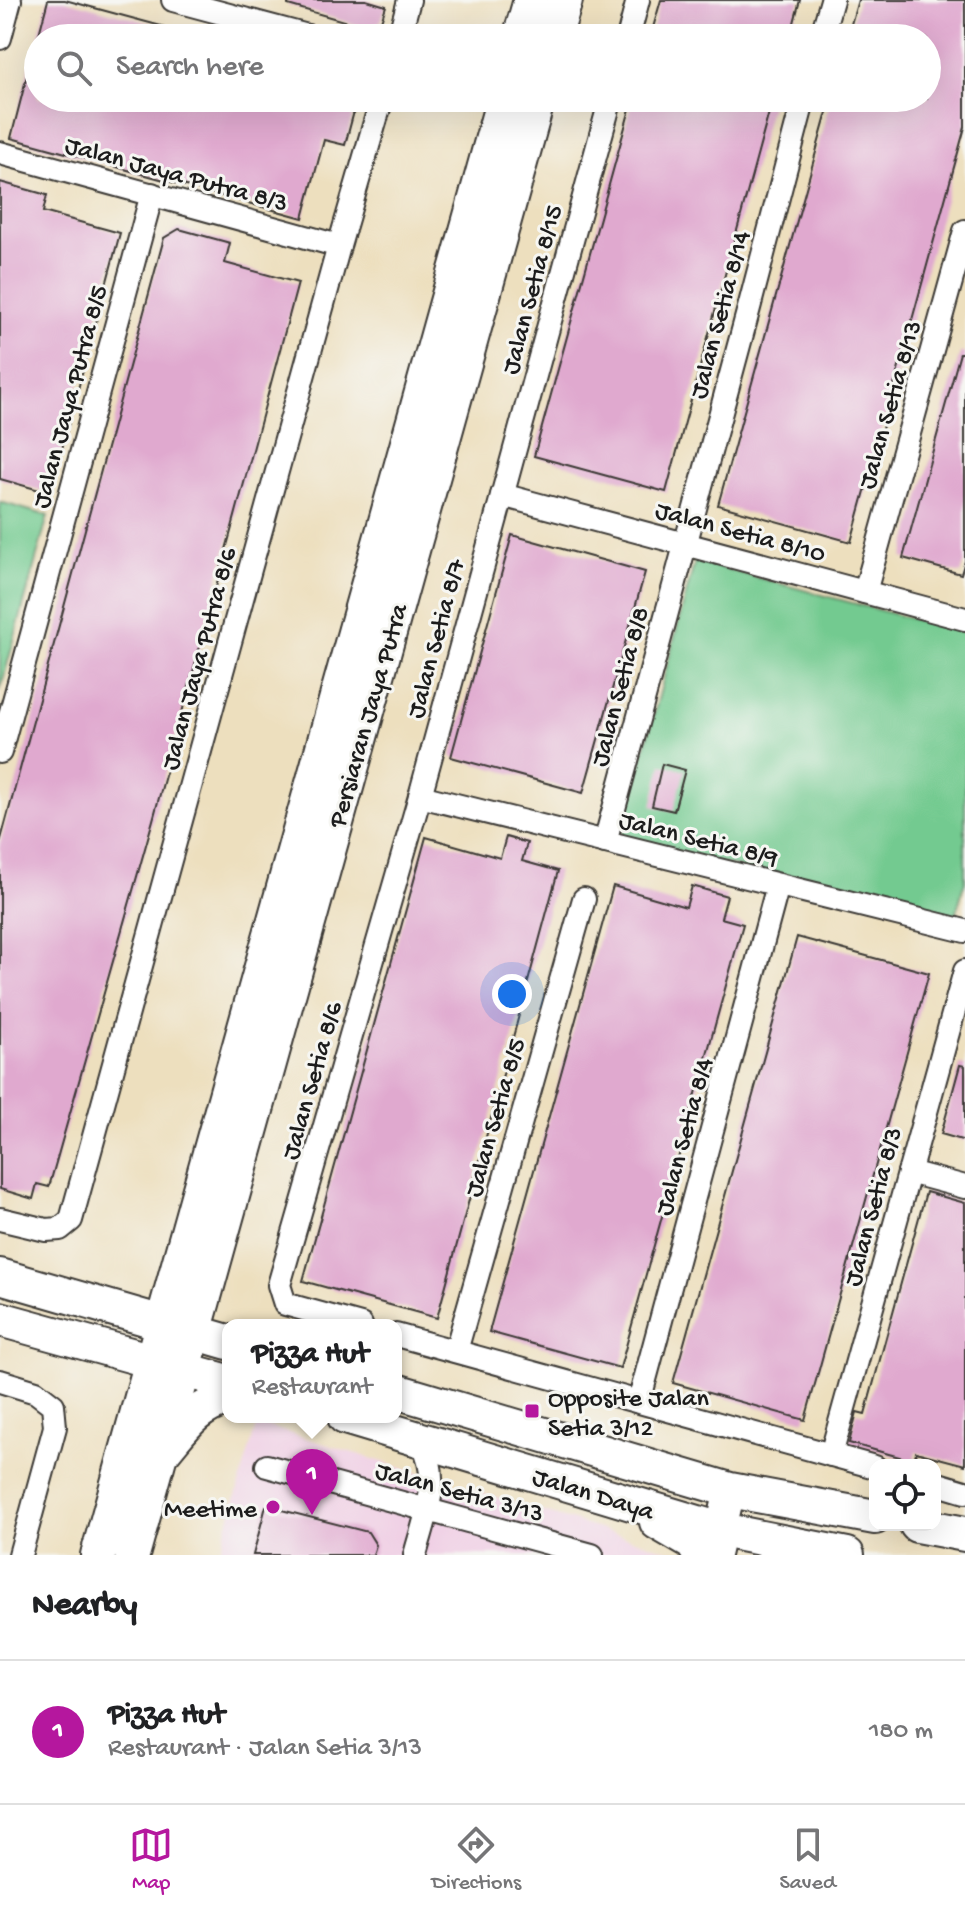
<!DOCTYPE html>
<html lang="en">
<head>
<meta charset="utf-8">
<style>
  :root { --surface:#fff; --page:#f6f6f6; --text:#202124; --muted:#757577; --line:#e0e0e0; --accent:#b5179e }
  body { margin:0; font-family:"Gochi Hand",sans-serif; background:var(--page); color:var(--text) }
  .controls { position:absolute; right:24px; bottom:24px; display:grid; overflow:hidden; border-radius:16px; box-shadow:0 8px 32px #0002 }
  .controls button { width:72px; height:72px; display:grid; place-items:center; padding:0; border:0; border-bottom:2px solid var(--line); background:var(--surface); color:var(--text); font:40px sans-serif }
  .you { position:absolute; left:512px; top:994px; width:28px; height:28px; margin:-20px; border:6px solid #fff; border-radius:50%; background:#1a73e8; box-shadow:0 0 0 12px #1a73e833 }
  .badge { display:grid; place-items:center; width:52px; height:52px; border-radius:50%; background:var(--accent); color:#fff; font-size:26px; font-weight:700 }
  .pin { position:absolute; translate:-50% -66px; filter:drop-shadow(0 2px 4px #0008) }
  .pin::after { content:''; position:absolute; top:42px; width:28px; height:24px; background:inherit; clip-path:polygon(0 0,100% 0,50% 100%) }
  .popup { position:absolute; left:222px; top:1319px; width:180px; height:104px; box-sizing:border-box; display:grid; place-content:center; border-radius:16px; background:var(--surface); filter:drop-shadow(0 2px 6px #0005); font-size:26px; white-space:nowrap; color:var(--muted) }
  .popup b { font-size:30px; color:var(--text) }
  .popup::after { content:''; position:absolute; left:50%; top:100%; margin-left:-16px; border:16px solid transparent; border-top-color:var(--surface) }
  .list { margin:0; padding:0; list-style:none }
  h2 { display:flex; justify-content:space-between; align-items:center; height:104px; margin:0; padding:0 32px; font-size:34px }
  h2 small { font-size:26px; font-weight:400; color:var(--muted) }
  .list li { display:grid; grid-template-columns:52px 1fr auto; gap:24px; align-items:center; box-sizing:border-box; height:144px; padding:0 32px; border-top:2px solid var(--line) }
  .list b { display:block; font-size:30px; white-space:nowrap }
  .list p { margin:0; font-size:26px; white-space:nowrap; color:var(--muted) }
  .list em { font-size:26px; font-style:normal; color:var(--muted) }
  .icon { flex:none; width:44px; height:44px; fill:none; stroke:currentColor; stroke-width:2; stroke-linecap:round; stroke-linejoin:round }
  .map { position:relative; flex:none; width:965px; height:1555px; overflow:hidden }
  .search { position:absolute; background:var(--surface); box-shadow:0 8px 32px #0002; left:24px; right:24px; top:24px; height:88px; display:flex; align-items:center; gap:20px; box-sizing:border-box; padding:0 28px; border-radius:44px; color:var(--muted); font-size:30px }
  .sheet { height:248px; background:var(--surface) }
  nav { display:flex; justify-content:space-around; align-items:center; box-sizing:border-box; height:112px; border-top:2px solid var(--line); background:var(--surface); font-size:22px; color:var(--muted) }
  nav a { display:grid; justify-items:center; gap:4px }
  nav .on { color:var(--accent) }
  .map>svg:first-child { display:block }
  .built { fill:#f0d0e5 }
  .green { fill:#73ca90; stroke:#487356; stroke-width:2 }
  .building { fill:#e0a9cf }
  .lines { fill:none; stroke-linecap:round; stroke-linejoin:round }
  .street-casing { stroke:#3b3934; stroke-width:26 }
  .secondary-casing { stroke:#3b3934; stroke-width:34 }
  .primary-casing { stroke:#3b3934; stroke-width:38 }
  .street { stroke:#fff; stroke-width:22 }
  .secondary { stroke:#fff; stroke-width:30 }
  .primary { stroke:#fff; stroke-width:34 }
  .poi-dot { fill:#b5179e; stroke:#f6f6f2; stroke-width:3 }
  .labels { text-anchor:middle; stroke-width:6; stroke-linejoin:round; paint-order:stroke }
  .street-label { font-size:26px; fill:#1c1c1c; stroke:#f6f6f2 }
  .poi-label { font-size:26px; fill:#1c1c1c; stroke:#f6f6f2; text-anchor:start }
</style>
</head>
<body>
<div class="map">
<svg width="965" height="1555" viewBox="0 0 965 1555">
  <rect width="100%" height="100%" fill="#f6f6f2"/>
  <filter id="ink" filterUnits="userSpaceOnUse"><feTurbulence type="fractalNoise" baseFrequency=".0125" numOctaves="2"/><feDisplacementMap in="SourceGraphic" scale="16" xChannelSelector="R" yChannelSelector="G"/><feConvolveMatrix kernelMatrix="1 2 1 2 8 2 1 2 1" color-interpolation-filters="sRGB"/></filter>
  <filter id="wash" filterUnits="userSpaceOnUse"><feTurbulence type="fractalNoise" baseFrequency=".006" numOctaves="4" result="noise"/><feDisplacementMap in="SourceGraphic" scale="32" xChannelSelector="R" yChannelSelector="G"/><feGaussianBlur stdDeviation="1.8" result="paint"/><feColorMatrix in="noise" values="0 0 0 0 0 0 0 0 0 0 0 0 0 0 0 0 0 1.4 0 .05"/><feComposite in="paint" operator="in"/></filter>
  <g filter="url(#wash)">
    <rect width="100%" height="100%" fill="#eddfbe"/>
    <polygon class="built" points="257,1423 683,1555 219,1555"/>
    <g class="green">
      <polygon points="0,502 48,516 0,691"/>
      <polygon points="695,561 965,633 965,881 954,921 621,838"/>
    </g>
    <g id="blocks">
      <g class="building">
        <polygon points="48,0 65,0 187,33 186,38 38,38"/>
        <polygon points="288,0 366,0 386,6 381,21 368,28 288,5"/>
        <polygon points="661,0 800,0 790,38 650,38"/>
        <polygon points="858,0 965,0 965,127 851,542 718,505 831,98 927,98 927,38 847,38"/>
        <polygon points="32,56 38,57 38,98 332,98 356,104 345,145 324,140 303,218 11,138"/>
        <polygon points="633,98 744,98 771,105 666,492 534,456"/>
        <polygon points="0,182 47,195 43,212 120,233 50,493 0,479"/>
        <polygon points="179,229 230,243 225,263 298,283 153,820 49,1187 37,1184 33,1199 0,1189 0,843 164,238"/>
        <polygon points="960,353 965,353 965,561 961,574 903,558"/>
        <polygon points="512,535 645,572 583,793 451,757"/>
        <polygon points="662,764 685,770 674,811 652,806"/>
        <polygon points="426,837 500,858 506,837 527,843 522,861 558,871 437,1318 303,1281"/>
        <polygon points="613,886 686,907 692,886 727,896 721,918 743,924 620,1368 489,1332"/>
        <polygon points="797,937 929,973 805,1420 673,1383"/>
        <polygon points="960,1065 965,1066 965,1141 941,1134"/>
        <polygon points="926,1192 965,1203 965,1465 916,1452 914,1461 849,1443 857,1412 865,1414"/>
        <polygon points="266,1506 368,1532 376,1545 373,1555 253,1555"/>
      </g>
    </g>
  </g>
  <g filter="url(#ink)">
    <use href="#blocks" fill-opacity="0" stroke="#3b3934" stroke-width="2"/>
    <g class="lines">
      <g class="street-casing">
        <g id="street">
          <polyline points="173,0 315,38"/>
          <polyline points="0,38 10,0"/>
          <polyline points="399,38 409,0"/>
          <polyline points="628,38 638,0"/>
          <polyline points="821,38 832,0"/>
          <polyline points="0,153 339,246"/>
          <polyline points="502,495 965,619"/>
          <polyline points="865,592 965,231"/>
          <polyline points="0,752 152,194"/>
          <polyline points="420,796 965,931"/>
          <polyline points="605,842 749,308 804,98"/>
          <polyline points="909,1172 965,1187"/>
          <polyline points="0,1219 46,1230 60,1229 71,1220 339,246 382,98"/>
          <polyline points="361,1325 285,1304 279,1285 420,796 611,98"/>
          <polyline points="396,1335 875,1467"/>
          <polyline points="456,1351 584,899"/>
          <polyline points="0,1381 36,1392 53,1405 55,1427 20,1555"/>
          <polyline points="639,1402 778,885"/>
          <polyline points="831,1455 965,971"/>
          <polyline points="267,1466 592,1555"/>
          <polyline points="935,1483 965,1492"/>
          <path d="M415,1555C426,1514 442,1480 421,1440"/>
        </g>
      </g>
      <g class="secondary-casing">
        <polyline id="secondary" points="715,1555 730,1490"/>
      </g>
      <g class="primary-casing">
        <g id="primary">
          <polyline points="520,38 531,0"/>
          <polyline points="554,38 565,0"/>
          <polyline points="0,1276 228,1342"/>
          <polyline points="0,1319 228,1382"/>
          <polyline points="396,1391 730,1490 875,1517"/>
          <polyline points="345,1417 721,1530 847,1555"/>
          <path d="M165,1449C186,1424 195,1408 228,1398"/>
          <polyline points="657,1522 693,1543 700,1555"/>
          <polyline points="917,1525 965,1534"/>
          <polyline points="98,1555 504,98"/>
          <polyline points="132,1555 538,98"/>
        </g>
      </g>
      <use href="#street" class="street"/>
      <use href="#secondary" class="secondary"/>
      <use href="#primary" class="primary"/>
    </g>
  </g>
  <g class="poi-dot">
    <rect x="524" y="1403" width="16" height="16" rx="4"/>
    <circle cx="273" cy="1507" r="8"/>
  </g>
  <g class="labels">
    <g class="street-label">
      <text transform="translate(177 172) rotate(15)" y="9">Jalan Jaya Putra 8/3</text>
      <text transform="translate(530 289) rotate(-75)" y="9">Jalan Setia 8/15</text>
      <text transform="translate(718 314) rotate(-75)" y="9">Jalan Setia 8/14</text>
      <text transform="translate(68 396) rotate(-75)" y="9">Jalan Jaya Putra 8/5</text>
      <text transform="translate(888 404) rotate(-74)" y="9">Jalan Setia 8/13</text>
      <text transform="translate(741 530) rotate(15)" y="9">Jalan Setia 8/10</text>
      <text transform="translate(434 638) rotate(-75)" y="9">Jalan Setia 8/7</text>
      <text transform="translate(197 658) rotate(-75)" y="9">Jalan Jaya Putra 8/6</text>
      <text transform="translate(618 686) rotate(-75)" y="9">Jalan Setia 8/8</text>
      <text transform="translate(366 715) rotate(-74)" y="9">Persiaran Jaya Putra</text>
      <text transform="translate(699 837) rotate(14)" y="9">Jalan Setia 8/9</text>
      <text transform="translate(310 1080) rotate(-74)" y="9">Jalan Setia 8/6</text>
      <text transform="translate(493 1117) rotate(-74)" y="9">Jalan Setia 8/5</text>
      <text transform="translate(682 1136) rotate(-75)" y="9">Jalan Setia 8/4</text>
      <text transform="translate(871 1206) rotate(-75)" y="9">Jalan Setia 8/3</text>
      <text transform="translate(460 1490) rotate(15)" y="9">Jalan Setia 3/13</text>
      <text transform="translate(594 1492) rotate(17)" y="9">Jalan Daya</text>
    </g>
    <g class="poi-label">
      <text x="548" y="1405">Opposite Jalan<tspan x="548" dy="30">Setia 3/12</tspan></text>
      <text x="257" y="1516" text-anchor="end">Meetime</text>
    </g>
  </g>
</svg>
<div class="controls">
<button><svg class="icon" aria-label="locate" viewBox="0 0 24 24"><circle cx="12" cy="12" r="6"/><path d="M12 2v4M12 18v4M2 12h4M18 12h4"/></svg></button>
</div>
<div class="you"></div>
<div class="pin badge" style="left:312px;top:1515px">1</div>
<div class="popup"><b>Pizza Hut</b>Restaurant</div>
<div class="search"><svg class="icon" aria-label="search" viewBox="0 0 24 24"><circle cx="10" cy="10" r="6"/><path d="M15 15l6 6"/></svg>Search here</div>
</div>
<section class="sheet">
<h2>Nearby<small></small></h2>
<ul class="list">
<li><span class="badge">1</span><div><b>Pizza Hut</b><p>Restaurant · Jalan Setia 3/13</p></div><em>180 m</em></li>
</ul>
</section>
<nav>
<a class="on"><svg class="icon" aria-label="map" viewBox="0 0 24 24"><path d="M3 6l6-2 6 2 6-2v14l-6 2-6-2-6 2zM9 4v14M15 6v14"/></svg>Map</a>
<a><svg class="icon" aria-label="directions" viewBox="0 0 24 24"><path d="M12 3l9 9-9 9-9-9zM9 14v-3h6M13 9l2 2-2 2"/></svg>Directions</a>
<a><svg class="icon" aria-label="saved" viewBox="0 0 24 24"><path d="M7 4h10v16l-5-4-5 4z"/></svg>Saved</a>
</nav>
</body>
</html>
